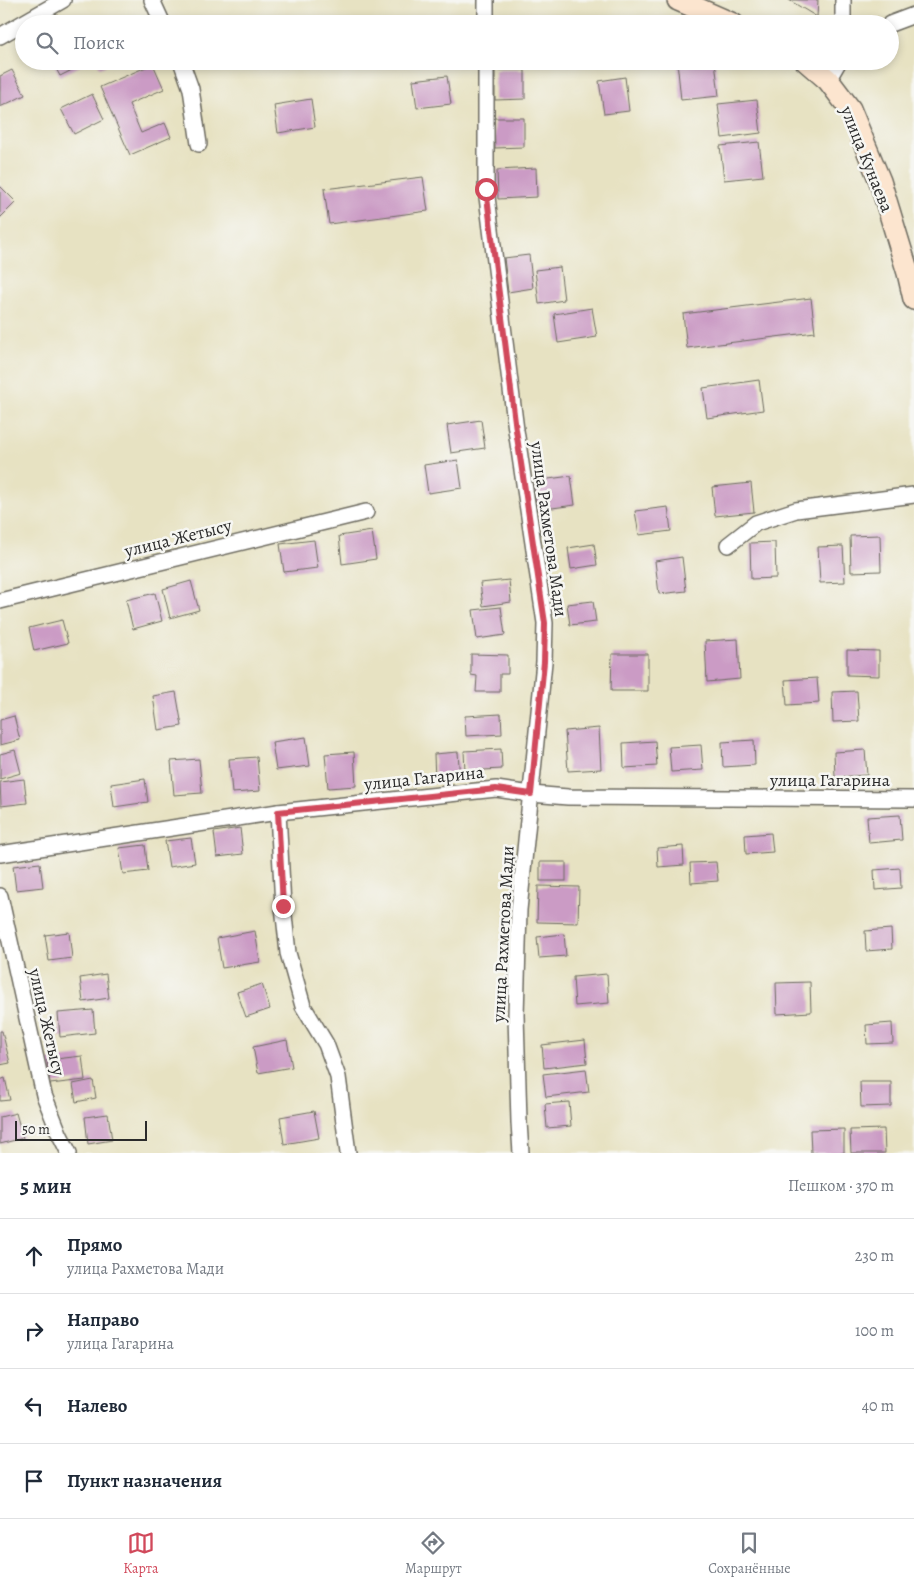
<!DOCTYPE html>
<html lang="ru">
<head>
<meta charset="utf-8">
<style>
  :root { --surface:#fff; --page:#f6f6f7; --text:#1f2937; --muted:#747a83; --line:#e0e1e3; --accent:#d1495b }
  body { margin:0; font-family:Alegreya,serif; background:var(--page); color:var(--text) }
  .scale { position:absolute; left:15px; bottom:12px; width:132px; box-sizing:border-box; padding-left:5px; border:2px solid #2b2b2b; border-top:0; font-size:14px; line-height:18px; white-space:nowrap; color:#2b2b2b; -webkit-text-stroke:4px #f6f6f2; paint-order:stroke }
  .stop { position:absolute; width:15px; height:15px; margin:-11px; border:4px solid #d1495b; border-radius:50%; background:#fff }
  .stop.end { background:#d1495b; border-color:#fff; box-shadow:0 1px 5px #0008 }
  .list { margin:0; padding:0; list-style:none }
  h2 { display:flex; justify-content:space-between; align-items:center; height:65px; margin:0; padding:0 20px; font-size:21px }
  h2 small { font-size:16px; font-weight:400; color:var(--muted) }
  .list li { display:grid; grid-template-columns:32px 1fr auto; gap:15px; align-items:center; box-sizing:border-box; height:75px; padding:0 20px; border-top:1px solid var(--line) }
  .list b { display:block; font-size:19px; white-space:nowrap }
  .list p { margin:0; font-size:16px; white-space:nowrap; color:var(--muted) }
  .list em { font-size:16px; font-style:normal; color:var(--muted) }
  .icon { flex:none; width:28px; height:28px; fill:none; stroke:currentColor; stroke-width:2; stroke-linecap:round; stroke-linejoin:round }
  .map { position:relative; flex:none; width:914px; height:1153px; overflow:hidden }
  .search { position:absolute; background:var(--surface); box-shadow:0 2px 8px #0003; left:15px; right:15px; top:15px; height:55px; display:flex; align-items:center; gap:12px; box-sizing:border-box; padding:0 18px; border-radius:28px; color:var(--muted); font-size:19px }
  .sheet { height:365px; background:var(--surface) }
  nav { display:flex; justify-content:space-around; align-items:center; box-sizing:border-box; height:70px; border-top:1px solid var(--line); background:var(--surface); font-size:14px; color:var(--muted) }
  nav a { display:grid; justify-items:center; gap:2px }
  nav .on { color:var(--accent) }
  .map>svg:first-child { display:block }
  .building { fill:#cb9bc5 }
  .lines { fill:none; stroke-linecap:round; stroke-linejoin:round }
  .street-casing { stroke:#6d6b60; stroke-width:18 }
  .secondary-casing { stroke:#6d6b60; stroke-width:24 }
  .street { stroke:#fff; stroke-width:15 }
  .secondary { stroke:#fce5cf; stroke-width:21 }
  .route { stroke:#d1495b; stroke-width:6 }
  .labels { text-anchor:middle; stroke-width:5; stroke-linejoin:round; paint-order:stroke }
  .street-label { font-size:18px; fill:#2b2b2b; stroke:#f6f6f2 }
</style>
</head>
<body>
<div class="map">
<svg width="914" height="1153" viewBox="0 0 914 1153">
  <rect width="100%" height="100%" fill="#f6f6f2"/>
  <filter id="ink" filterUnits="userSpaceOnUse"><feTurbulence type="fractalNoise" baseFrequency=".02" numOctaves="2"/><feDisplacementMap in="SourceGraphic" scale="10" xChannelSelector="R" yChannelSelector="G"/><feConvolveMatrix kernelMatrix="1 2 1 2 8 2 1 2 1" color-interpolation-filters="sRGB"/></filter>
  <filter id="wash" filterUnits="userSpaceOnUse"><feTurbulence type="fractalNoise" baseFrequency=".0096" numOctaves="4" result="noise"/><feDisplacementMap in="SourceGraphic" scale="20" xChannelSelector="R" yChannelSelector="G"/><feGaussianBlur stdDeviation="1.12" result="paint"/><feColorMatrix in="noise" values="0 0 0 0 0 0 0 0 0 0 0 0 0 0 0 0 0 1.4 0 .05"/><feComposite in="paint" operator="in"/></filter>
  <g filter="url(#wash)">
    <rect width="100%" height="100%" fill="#e7e2c2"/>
    <g id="blocks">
      <g class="building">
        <polygon points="789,0 818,0 817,17"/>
        <polygon points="462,16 463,24 429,24 429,21"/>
        <polygon points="52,61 82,61 84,64 60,76"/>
        <polygon points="97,61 116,61 100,68"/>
        <polygon points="594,61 615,61 615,62 595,65"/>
        <polygon points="677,61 715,61 719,96 681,100"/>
        <polygon points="153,64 164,89 129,104 141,133 165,123 171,137 130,155 100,87"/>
        <polygon points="12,70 25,95 0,107 0,76"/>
        <polygon points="495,70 525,70 525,99 495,100"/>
        <polygon points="447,76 451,104 417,108 413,80"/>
        <polygon points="625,77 629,111 604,114 599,81"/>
        <polygon points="92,94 104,119 74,134 61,109"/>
        <polygon points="311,99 315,127 278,133 274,105"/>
        <polygon points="757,100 761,133 722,138 718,104"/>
        <polygon points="494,118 524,118 524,147 495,148"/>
        <polygon points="759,142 763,176 724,180 720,146"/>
        <polygon points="536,168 537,197 498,199 497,170"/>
        <polygon points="423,177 428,211 329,224 324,189"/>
        <polygon points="0,186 16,202 0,218"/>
        <polygon points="529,255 533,288 508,292 504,258"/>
        <polygon points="560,267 564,300 539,304 535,270"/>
        <polygon points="811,298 815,332 687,348 683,314"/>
        <polygon points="592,308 597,337 558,343 554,314"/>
        <polygon points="759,380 763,410 707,418 703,388"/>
        <polygon points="481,420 485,448 451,453 447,425"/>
        <polygon points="458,460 462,488 428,493 424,465"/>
        <polygon points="571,476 575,505 537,510 533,481"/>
        <polygon points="751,483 754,512 715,516 712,487"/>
        <polygon points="668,507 671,531 639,535 635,511"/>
        <polygon points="372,531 376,559 342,564 339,536"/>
        <polygon points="880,535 881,571 851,572 850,536"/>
        <polygon points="314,540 318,568 284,572 280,544"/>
        <polygon points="775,542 776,578 751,579 750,543"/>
        <polygon points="594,544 597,565 571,569 568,548"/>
        <polygon points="843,546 845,582 820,583 818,547"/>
        <polygon points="682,557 686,591 659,594 655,561"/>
        <polygon points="509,580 511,602 483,606 480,583"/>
        <polygon points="191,581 199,610 170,618 163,589"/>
        <polygon points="155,593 162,621 133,629 126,600"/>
        <polygon points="593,601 596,622 570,625 567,604"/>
        <polygon points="501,607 505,635 477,639 473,610"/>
        <polygon points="62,620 68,643 34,651 29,628"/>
        <polygon points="738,639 740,679 707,682 705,641"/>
        <polygon points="847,650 879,651 879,676 847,675"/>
        <polygon points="471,654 508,655 508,674 500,674 500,692 476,692 477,676 471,675"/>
        <polygon points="612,654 648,654 648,691 611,691"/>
        <polygon points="817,678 819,703 787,705 785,680"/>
        <polygon points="857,691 859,721 833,722 832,692"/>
        <polygon points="176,692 182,726 158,730 153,696"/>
        <polygon points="501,714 502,734 466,736 465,716"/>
        <polygon points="14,716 20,740 0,745 0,720"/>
        <polygon points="599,728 601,769 568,771 565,731"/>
        <polygon points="306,737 310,766 276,770 272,742"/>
        <polygon points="754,740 755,765 723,767 722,742"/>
        <polygon points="655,741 657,766 624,768 623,743"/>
        <polygon points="701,745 703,770 671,772 669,747"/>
        <polygon points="501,749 502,769 465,771 464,751"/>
        <polygon points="15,750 21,773 0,779 0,754"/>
        <polygon points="865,750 867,775 835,777 834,752"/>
        <polygon points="354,752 356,786 328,788 325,754"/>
        <polygon points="458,752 460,779 435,781 434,754"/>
        <polygon points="257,757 260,791 232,793 229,759"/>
        <polygon points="199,759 202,793 174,795 171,761"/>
        <polygon points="24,779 27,803 1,806 0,782"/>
        <polygon points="145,779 148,802 114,807 111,784"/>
        <polygon points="900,815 902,840 869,843 867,817"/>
        <polygon points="240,828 243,854 217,857 214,832"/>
        <polygon points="771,833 773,852 746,854 745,835"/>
        <polygon points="191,838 195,863 169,867 165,841"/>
        <polygon points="145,845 148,871 123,874 119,848"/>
        <polygon points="683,846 684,865 658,867 657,848"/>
        <rect x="540" y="862" width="26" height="19"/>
        <polygon points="716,862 718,881 691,883 690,863"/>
        <polygon points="40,863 43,887 16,890 13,866"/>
        <polygon points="900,868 901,888 875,890 874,870"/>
        <polygon points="538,886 579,887 578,923 537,922"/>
        <polygon points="891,929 892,949 866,951 865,931"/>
        <polygon points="255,931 260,962 222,968 217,938"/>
        <polygon points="69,932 72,958 49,961 45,935"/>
        <polygon points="564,934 566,956 539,958 537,937"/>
        <polygon points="106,974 109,998 83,1002 80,978"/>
        <polygon points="607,974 609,1003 575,1006 573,977"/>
        <polygon points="810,982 811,1012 777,1014 776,983"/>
        <polygon points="262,984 270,1009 246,1017 237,992"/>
        <polygon points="93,1010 95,1033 60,1037 58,1013"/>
        <polygon points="892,1023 893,1043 867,1044 866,1025"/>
        <polygon points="0,1031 2,1031 10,1063 0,1065"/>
        <polygon points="287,1040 292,1067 258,1073 253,1047"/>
        <polygon points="585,1040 587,1063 544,1068 542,1045"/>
        <polygon points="82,1056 85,1080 50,1084 47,1060"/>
        <polygon points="586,1069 589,1092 546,1097 543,1074"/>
        <polygon points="5,1078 10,1100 0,1101 0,1080"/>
        <polygon points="93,1080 96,1098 76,1102 73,1084"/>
        <polygon points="860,1082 891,1082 891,1106 861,1107"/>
        <polygon points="569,1102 571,1126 547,1128 545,1104"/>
        <polygon points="314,1111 319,1138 284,1144 280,1117"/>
        <polygon points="16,1113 23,1138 0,1144 0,1117"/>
        <polygon points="108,1114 112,1140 88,1144 85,1117"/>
        <polygon points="844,1129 844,1153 811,1153 810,1130"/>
        <polygon points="884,1129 885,1153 851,1153 850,1130"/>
      </g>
    </g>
  </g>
  <g filter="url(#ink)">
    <use href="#blocks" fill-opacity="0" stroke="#6d6b60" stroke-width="1"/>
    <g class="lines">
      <g class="street-casing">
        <g id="street">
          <polyline points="152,0 163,24"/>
          <polyline points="486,24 486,0"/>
          <polyline points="843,24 843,0"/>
          <polyline points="890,24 914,15"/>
          <polyline points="0,36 63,0"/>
          <polyline points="181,61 191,89 199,144"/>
          <polyline points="486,61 486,189 516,430 545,623 544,662 519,910 516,1015 519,1122 521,1153"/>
          <polyline points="828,80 839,61"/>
          <polyline points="728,545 756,523 796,510 914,495"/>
          <polyline points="0,601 366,512"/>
          <polyline points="278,812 283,906 288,953 303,1006 326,1044 338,1077 348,1153"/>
          <polyline points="0,854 278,812 496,789 531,794 568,797 914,799"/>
          <polyline points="0,896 44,1095 59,1133 69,1153"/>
        </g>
      </g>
      <g class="secondary-casing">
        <g id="secondary">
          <polyline points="678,0 733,24"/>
          <polyline points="806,61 828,80 850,109 880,181 908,273 914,299"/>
        </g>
      </g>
      <use href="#street" class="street"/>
      <use href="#secondary" class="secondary"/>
    </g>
  </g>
  <g class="lines" filter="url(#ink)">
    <polyline class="route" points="283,906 278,812 496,789 531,794 544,662 545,623 516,430 486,189"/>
  </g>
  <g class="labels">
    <g class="street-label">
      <text transform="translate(867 159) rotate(68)" y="6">улица Кунаева</text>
      <text transform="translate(549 529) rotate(82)" y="6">улица Рахметова Мади</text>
      <text transform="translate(178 538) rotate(-14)" y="6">улица Жетысу</text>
      <text transform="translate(424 778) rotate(-6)" y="6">улица Гагарина</text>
      <text x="830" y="786">улица Гагарина</text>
      <text transform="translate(503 934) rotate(-87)" y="6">улица Рахметова Мади</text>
      <text transform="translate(47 1022) rotate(77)" y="6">улица Жетысу</text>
    </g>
  </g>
</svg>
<div class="scale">50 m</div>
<div class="stop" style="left:486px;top:189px"></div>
<div class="stop end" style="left:283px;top:906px"></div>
<div class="search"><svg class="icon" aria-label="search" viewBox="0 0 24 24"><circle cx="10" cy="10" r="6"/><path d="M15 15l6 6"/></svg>Поиск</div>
</div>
<section class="sheet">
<h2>5 мин<small>Пешком · 370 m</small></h2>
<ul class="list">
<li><svg class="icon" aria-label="ahead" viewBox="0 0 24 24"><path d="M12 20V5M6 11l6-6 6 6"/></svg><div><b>Прямо</b><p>улица Рахметова Мади</p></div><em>230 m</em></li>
<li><svg class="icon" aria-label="right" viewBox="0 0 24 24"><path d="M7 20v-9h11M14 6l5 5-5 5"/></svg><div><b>Направо</b><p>улица Гагарина</p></div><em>100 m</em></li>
<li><svg class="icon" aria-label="left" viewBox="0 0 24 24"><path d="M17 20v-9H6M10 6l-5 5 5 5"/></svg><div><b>Налево</b></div><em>40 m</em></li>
<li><svg class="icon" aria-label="arrive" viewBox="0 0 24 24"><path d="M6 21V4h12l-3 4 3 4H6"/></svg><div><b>Пункт назначения</b></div></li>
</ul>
</section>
<nav>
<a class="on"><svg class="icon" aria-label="map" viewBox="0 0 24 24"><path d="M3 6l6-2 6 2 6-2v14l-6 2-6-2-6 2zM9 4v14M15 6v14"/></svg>Карта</a>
<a><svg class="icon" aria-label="directions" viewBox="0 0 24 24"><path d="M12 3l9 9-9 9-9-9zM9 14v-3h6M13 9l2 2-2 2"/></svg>Маршрут</a>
<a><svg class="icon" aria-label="saved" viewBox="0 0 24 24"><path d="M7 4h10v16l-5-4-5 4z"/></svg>Сохранённые</a>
</nav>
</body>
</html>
